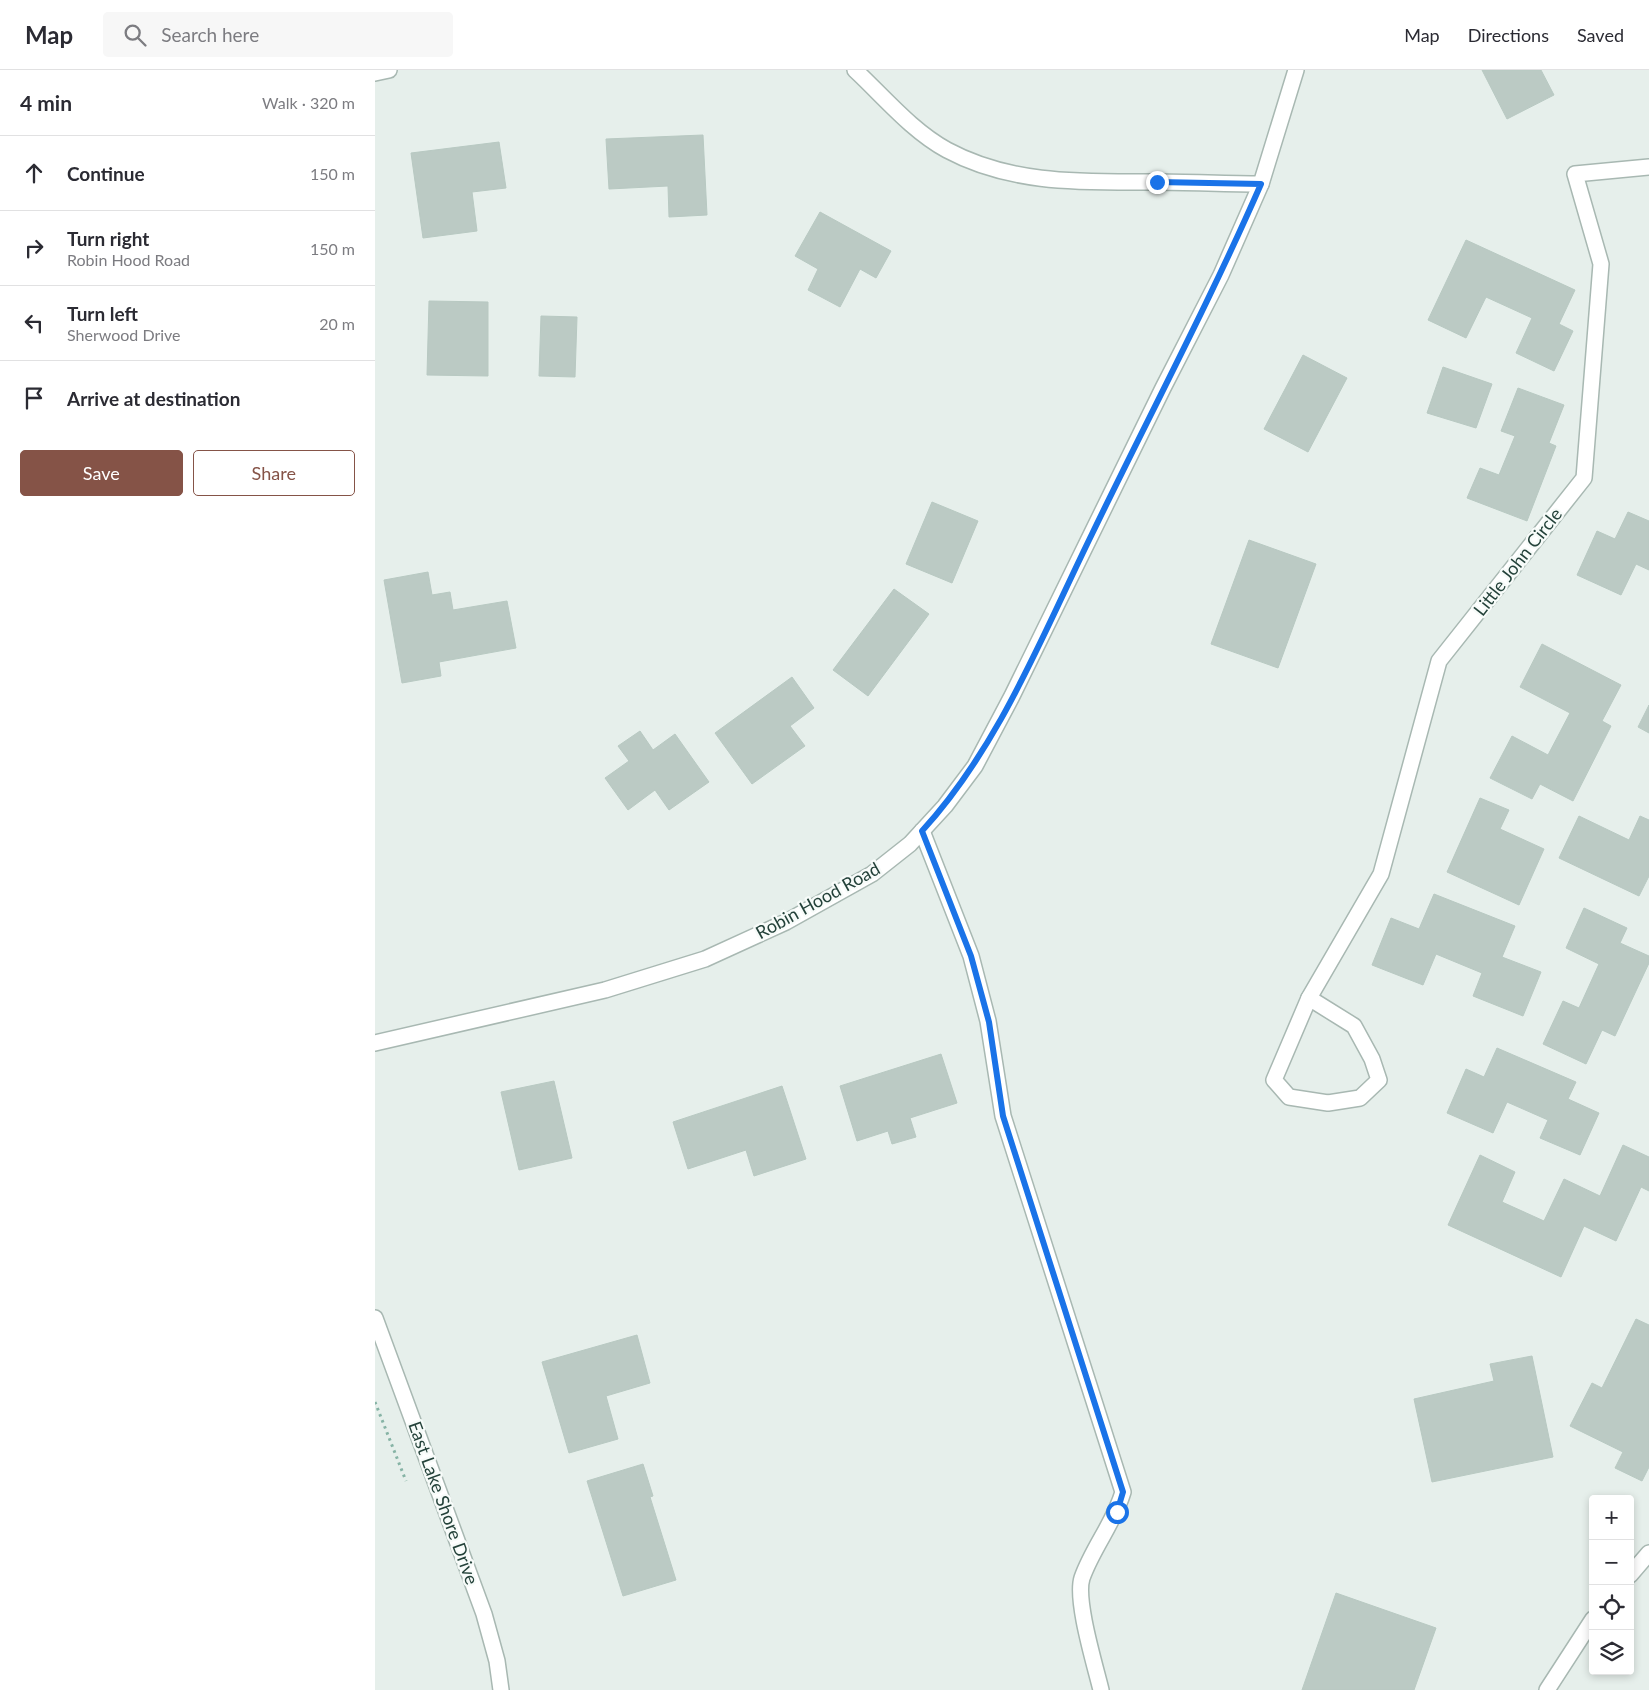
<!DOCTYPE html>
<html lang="en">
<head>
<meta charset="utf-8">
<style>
  :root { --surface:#fff; --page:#f7f7f7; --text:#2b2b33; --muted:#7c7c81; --line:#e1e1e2; --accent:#855347 }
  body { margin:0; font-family:Lato,sans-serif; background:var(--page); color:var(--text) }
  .controls { position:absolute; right:15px; bottom:15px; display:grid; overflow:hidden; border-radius:5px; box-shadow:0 2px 8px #0003 }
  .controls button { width:45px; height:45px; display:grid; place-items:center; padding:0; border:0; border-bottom:1px solid var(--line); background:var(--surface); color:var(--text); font:25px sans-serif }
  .stop { position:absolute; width:15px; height:15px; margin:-11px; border:4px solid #1a73e8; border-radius:50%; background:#fff }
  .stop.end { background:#1a73e8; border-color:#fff; box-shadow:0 1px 5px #0008 }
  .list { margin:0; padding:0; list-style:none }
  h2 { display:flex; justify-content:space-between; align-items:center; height:65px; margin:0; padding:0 20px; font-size:21px }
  h2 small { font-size:16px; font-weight:400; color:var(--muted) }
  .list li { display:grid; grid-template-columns:32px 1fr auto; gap:15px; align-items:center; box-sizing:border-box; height:75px; padding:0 20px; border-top:1px solid var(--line) }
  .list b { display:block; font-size:19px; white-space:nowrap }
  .list p { margin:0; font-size:16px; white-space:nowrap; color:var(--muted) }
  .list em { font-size:16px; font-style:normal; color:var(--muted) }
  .actions { display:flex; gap:10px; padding:15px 20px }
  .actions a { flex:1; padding:11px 0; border:1px solid var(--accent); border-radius:5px; text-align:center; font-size:18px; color:var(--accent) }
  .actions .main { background:var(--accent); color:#fff }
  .icon { flex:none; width:28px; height:28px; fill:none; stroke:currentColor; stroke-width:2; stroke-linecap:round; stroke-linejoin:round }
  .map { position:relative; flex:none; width:1274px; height:1620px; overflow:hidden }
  header { display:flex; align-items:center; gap:30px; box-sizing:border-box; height:70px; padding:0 25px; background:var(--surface); border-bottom:1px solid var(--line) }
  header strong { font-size:24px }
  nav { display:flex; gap:28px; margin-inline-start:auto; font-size:18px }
  .search { width:350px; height:45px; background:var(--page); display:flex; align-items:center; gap:12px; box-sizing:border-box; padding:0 18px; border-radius:5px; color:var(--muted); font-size:19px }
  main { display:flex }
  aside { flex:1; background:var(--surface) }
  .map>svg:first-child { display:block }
  .building { fill:#bbcac4; stroke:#b8c9c2 }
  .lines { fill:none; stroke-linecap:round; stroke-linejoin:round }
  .minor-casing { stroke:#a8b8b2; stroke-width:18 }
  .path { stroke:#86b3a5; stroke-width:3; stroke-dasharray:2.5 4; stroke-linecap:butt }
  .minor { stroke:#fff; stroke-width:15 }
  .route { stroke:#1a73e8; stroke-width:6 }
  .labels { text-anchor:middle; stroke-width:4.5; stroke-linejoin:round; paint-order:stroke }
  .street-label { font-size:18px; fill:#24423a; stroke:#f7fbf9 }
</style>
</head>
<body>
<header>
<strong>Map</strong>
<div class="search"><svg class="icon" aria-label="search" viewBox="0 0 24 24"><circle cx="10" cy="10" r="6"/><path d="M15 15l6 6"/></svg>Search here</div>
<nav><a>Map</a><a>Directions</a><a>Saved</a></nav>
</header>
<main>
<aside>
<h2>4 min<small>Walk · 320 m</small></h2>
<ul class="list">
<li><svg class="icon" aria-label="ahead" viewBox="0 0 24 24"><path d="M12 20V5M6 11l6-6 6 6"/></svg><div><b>Continue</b></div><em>150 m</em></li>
<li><svg class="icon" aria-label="right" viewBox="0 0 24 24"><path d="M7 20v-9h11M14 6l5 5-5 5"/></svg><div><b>Turn right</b><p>Robin Hood Road</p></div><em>150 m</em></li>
<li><svg class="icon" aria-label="left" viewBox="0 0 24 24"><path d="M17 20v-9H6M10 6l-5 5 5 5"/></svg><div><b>Turn left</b><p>Sherwood Drive</p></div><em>20 m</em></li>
<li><svg class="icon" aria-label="arrive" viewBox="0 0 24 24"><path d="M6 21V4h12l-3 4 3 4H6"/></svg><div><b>Arrive at destination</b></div></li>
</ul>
<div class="actions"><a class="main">Save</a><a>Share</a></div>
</aside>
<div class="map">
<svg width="1274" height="1620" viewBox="0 0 1274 1620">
  <rect width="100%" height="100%" fill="#e6efeb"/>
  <g class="building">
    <polygon points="1107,0 1166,0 1179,25 1132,49"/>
    <polygon points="328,65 332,145 294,147 293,116 234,119 231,69"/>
    <polygon points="124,72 131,118 97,122 102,161 48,168 36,83"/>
    <polygon points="445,142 516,181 501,208 485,199 465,237 433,220 443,199 420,186"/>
    <polygon points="1091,170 1200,220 1184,254 1198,261 1179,301 1141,283 1157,248 1111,227 1091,268 1053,250"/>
    <polygon points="54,231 113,232 113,306 52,305"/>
    <polygon points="166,246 202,247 200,307 164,306"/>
    <polygon points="928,285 972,308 933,382 889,359"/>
    <polygon points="1068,297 1117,314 1101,358 1052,343"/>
    <polygon points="1143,318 1189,335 1174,373 1181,376 1152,451 1092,428 1105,398 1124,405 1140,366 1126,361"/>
    <polygon points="557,432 603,451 577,513 531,494"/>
    <polygon points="1253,442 1274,451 1274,500 1261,494 1246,525 1202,505 1222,461 1240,469"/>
    <polygon points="874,470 941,494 903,598 836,574"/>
    <polygon points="53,502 57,525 75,522 78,540 132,531 141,578 64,592 66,606 27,613 9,510"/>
    <polygon points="519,519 554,544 493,626 458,600"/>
    <polygon points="1167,574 1246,615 1227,651 1236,656 1198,731 1165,714 1157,729 1115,708 1137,666 1173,685 1195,643 1145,617"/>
    <polygon points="417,607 439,638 415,656 430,676 377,714 340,663"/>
    <polygon points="1274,635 1274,663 1263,657"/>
    <polygon points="265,661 278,680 300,664 334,712 294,740 280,720 253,740 230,708 254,691 243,676"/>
    <polygon points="1105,728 1134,740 1125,759 1169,779 1144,835 1072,802"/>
    <polygon points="1204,746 1254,770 1265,746 1274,750 1274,806 1264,826 1184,788"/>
    <polygon points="1059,824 1140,856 1127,887 1166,902 1148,946 1098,926 1107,903 1061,884 1048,915 997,895 1016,848 1044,859"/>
    <polygon points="1209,838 1252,858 1245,873 1274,886 1274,893 1240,966 1227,960 1211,994 1168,974 1188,931 1204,938 1224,894 1191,878"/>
    <polygon points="1122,978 1201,1012 1193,1029 1224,1043 1205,1085 1165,1068 1173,1050 1132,1032 1118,1063 1072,1043 1091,999 1109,1007"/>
    <polygon points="566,984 582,1033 535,1048 541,1067 517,1074 513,1061 482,1071 465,1016"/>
    <polygon points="179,1011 197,1088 144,1100 126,1022"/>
    <polygon points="407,1016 431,1089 379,1106 371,1080 313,1099 298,1052"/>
    <polygon points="1248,1075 1274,1087 1274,1121 1266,1117 1241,1171 1209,1156 1186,1207 1073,1155 1105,1085 1140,1102 1127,1132 1169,1151 1189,1109 1225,1126"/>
    <polygon points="1261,1249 1274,1255 1274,1397 1267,1411 1240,1398 1248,1382 1195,1356 1217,1313 1227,1318"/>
    <polygon points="262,1265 275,1313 231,1326 243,1369 194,1383 167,1292"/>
    <polygon points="1157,1286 1178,1387 1057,1412 1039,1329 1119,1311 1115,1294"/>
    <polygon points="268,1394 278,1426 275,1427 301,1510 248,1526 212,1411"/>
    <polygon points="961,1523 1061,1558 1039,1620 927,1620"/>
  </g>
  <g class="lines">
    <g class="minor-casing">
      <g id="minor">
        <path d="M480,0C509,27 537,61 572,80C637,115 709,112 780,112C815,112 851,114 886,114"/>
        <polyline points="0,3 14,0"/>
        <path d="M547,761L596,886L613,951L628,1046L748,1422C739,1453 718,1477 707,1508C700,1530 720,1595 726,1620"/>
        <polyline points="934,928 1006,804 1064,591 1209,408 1226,194 1200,104 1274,97"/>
        <polygon points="934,928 979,956 997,989 1004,1010 985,1028 953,1033 914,1027 899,1010"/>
        <polyline points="0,973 230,920 330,889 411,852 497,804 535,774 570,736 600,696 637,626 788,318 846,205 886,114 921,0"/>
        <polyline points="0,1248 109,1544 122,1591 126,1620"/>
        <polyline points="1255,1505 1274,1483"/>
        <polyline points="1172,1620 1218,1549"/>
      </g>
    </g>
    <polyline class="path" points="0,1332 31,1411"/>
    <use href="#minor" class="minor"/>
  </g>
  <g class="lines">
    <path class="route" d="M742,1442L748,1422L628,1046L614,952L596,886L547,761C624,677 667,566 717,464C773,348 834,233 886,114L782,112"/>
  </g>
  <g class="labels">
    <g class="street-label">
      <text transform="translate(1143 492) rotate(-52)" y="6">Little John Circle</text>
      <text transform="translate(443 831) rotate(-29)" y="6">Robin Hood Road</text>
      <text transform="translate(68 1433) rotate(70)" y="6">East Lake Shore Drive</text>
    </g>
  </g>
</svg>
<div class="controls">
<button>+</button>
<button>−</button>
<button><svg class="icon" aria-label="locate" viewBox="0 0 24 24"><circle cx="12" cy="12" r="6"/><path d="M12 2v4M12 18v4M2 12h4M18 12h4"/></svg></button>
<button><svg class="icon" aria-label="layers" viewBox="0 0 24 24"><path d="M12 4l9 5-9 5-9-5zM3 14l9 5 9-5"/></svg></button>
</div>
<div class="stop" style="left:742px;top:1442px"></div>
<div class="stop end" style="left:782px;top:112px"></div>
</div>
</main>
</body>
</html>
